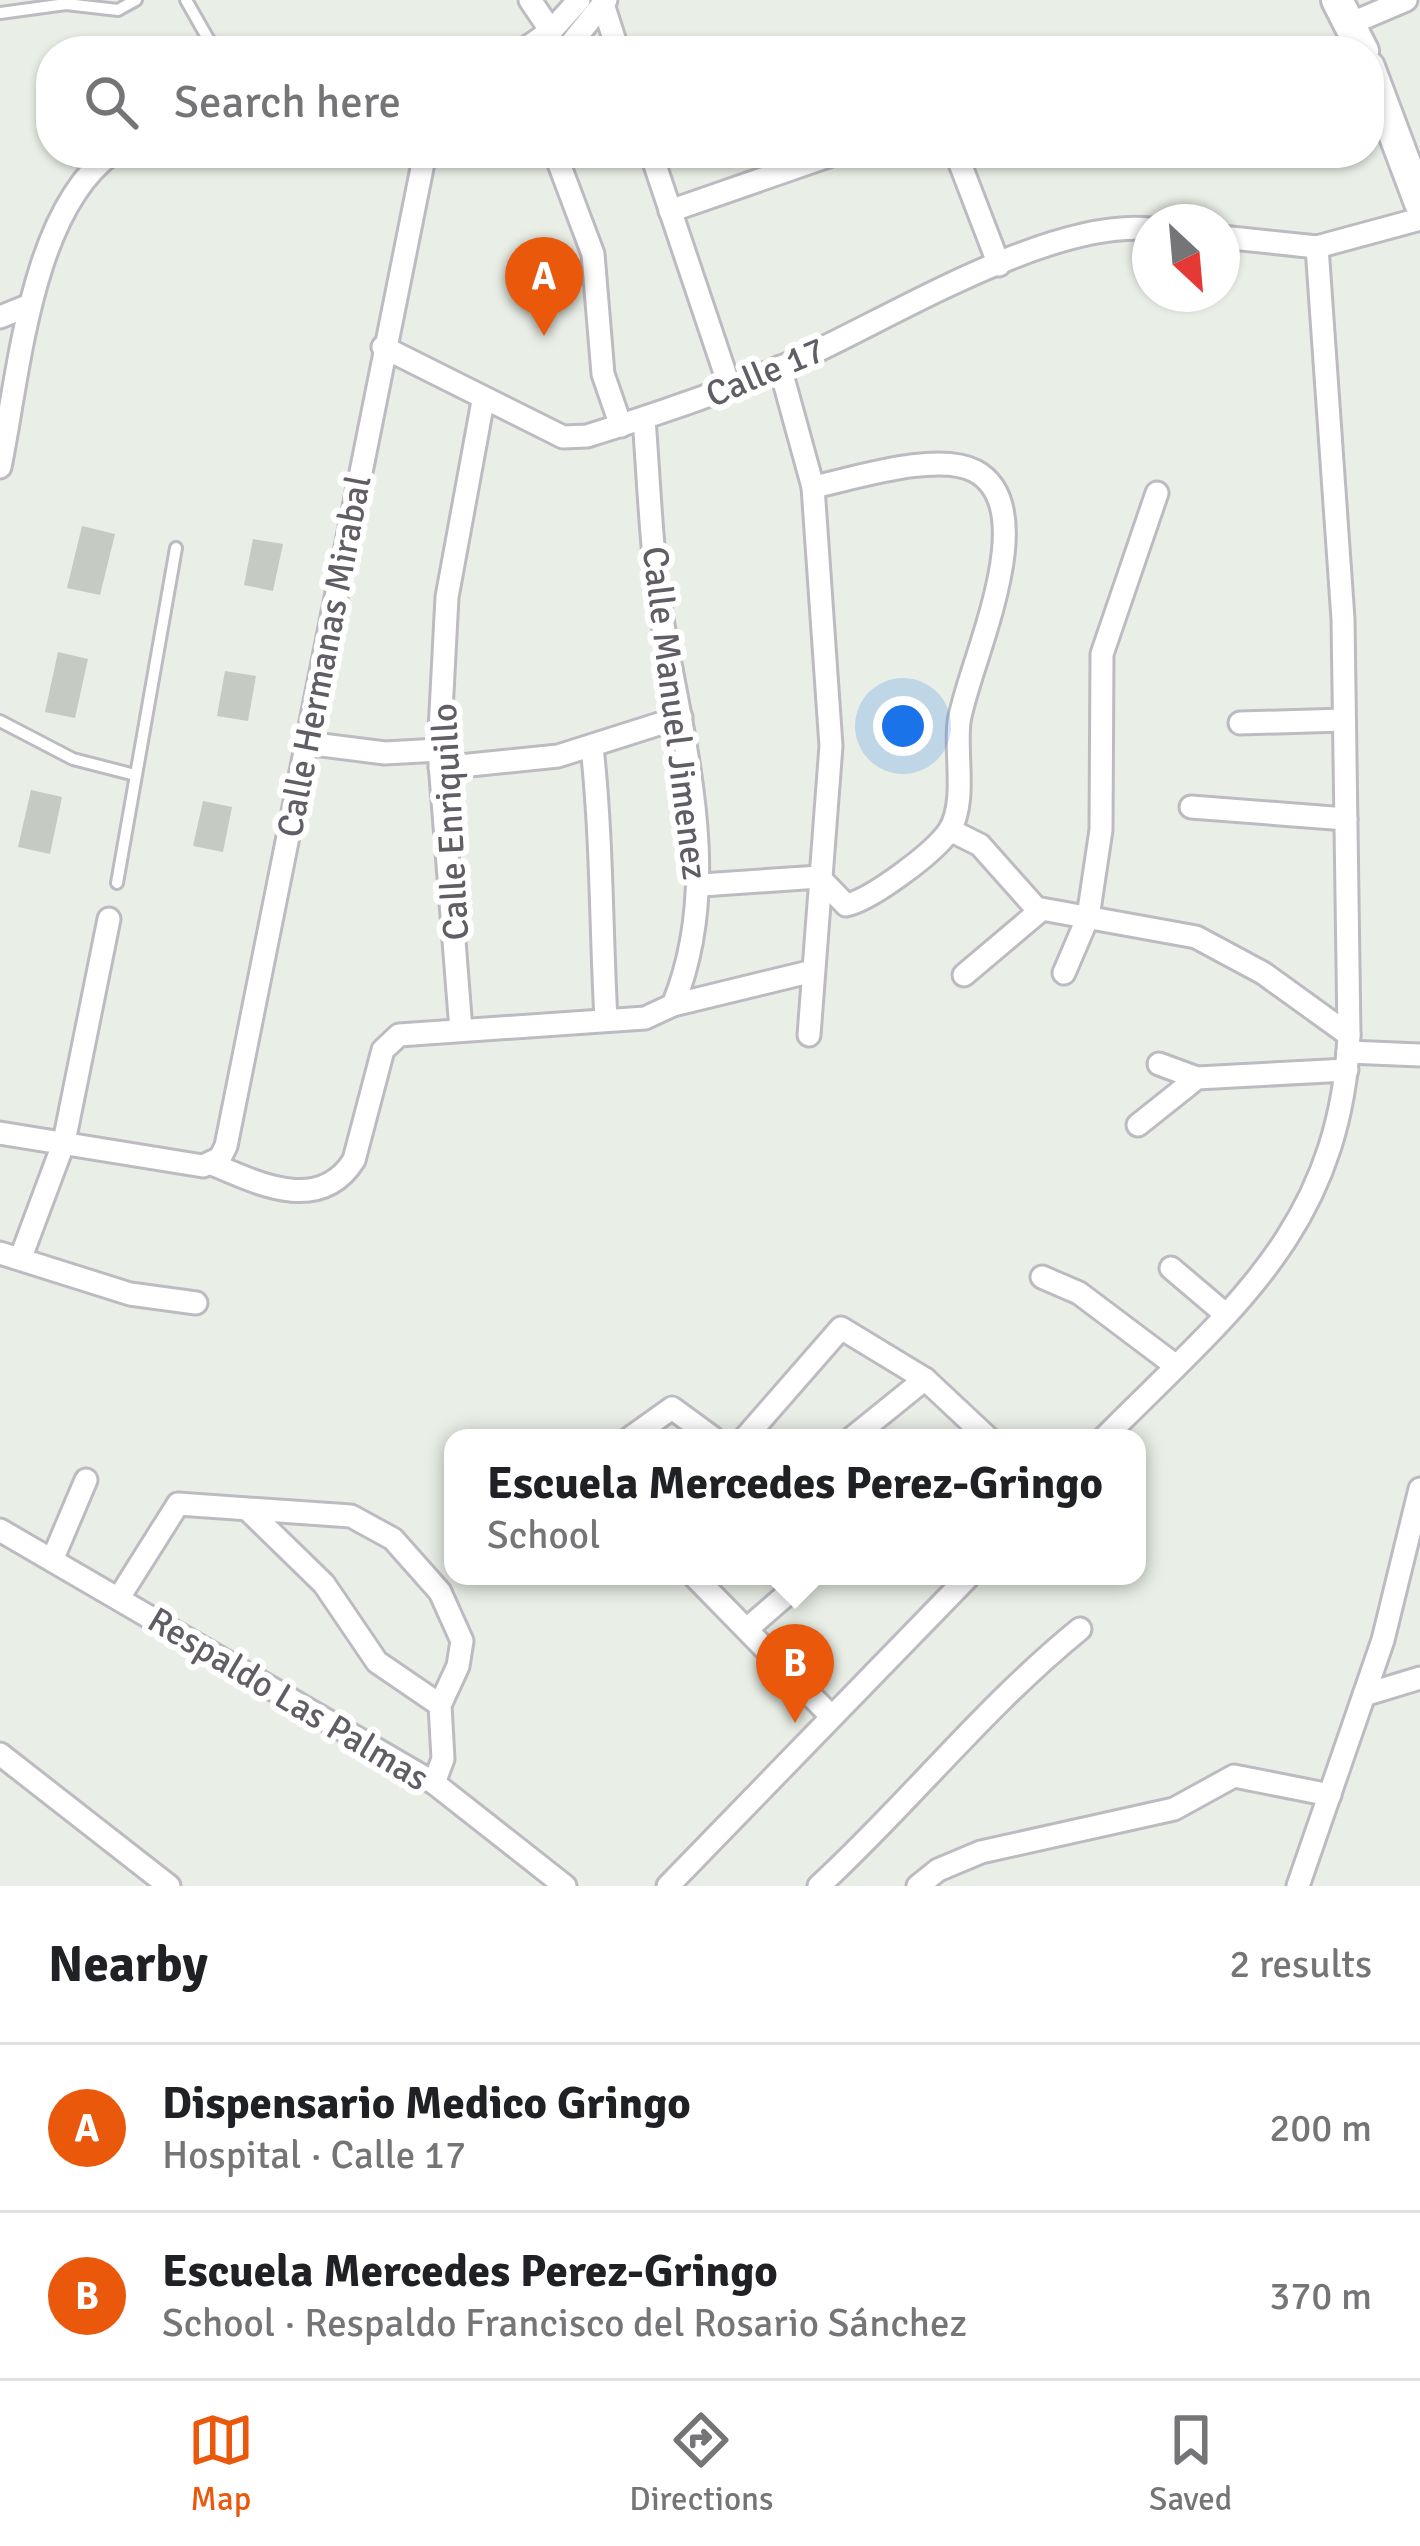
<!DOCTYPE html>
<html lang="en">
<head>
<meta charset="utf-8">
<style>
  :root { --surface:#fff; --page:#f2f2f2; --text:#202124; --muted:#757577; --line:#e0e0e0; --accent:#ea580c }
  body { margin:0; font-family:Signika,sans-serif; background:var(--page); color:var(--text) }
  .compass { position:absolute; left:1132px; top:204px; width:108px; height:108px; border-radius:50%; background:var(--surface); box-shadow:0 3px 9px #0004; rotate:154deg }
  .you { position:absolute; left:903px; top:726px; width:42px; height:42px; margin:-30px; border:9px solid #fff; border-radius:50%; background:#1a73e8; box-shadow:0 0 0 18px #1a73e833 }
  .badge { display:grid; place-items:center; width:78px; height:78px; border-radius:50%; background:var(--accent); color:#fff; font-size:39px; font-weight:700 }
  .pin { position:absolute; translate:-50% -99px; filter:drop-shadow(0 3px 6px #0008) }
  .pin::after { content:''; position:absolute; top:63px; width:42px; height:36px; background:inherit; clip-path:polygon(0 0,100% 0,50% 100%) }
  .popup { position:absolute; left:444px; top:1429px; width:702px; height:156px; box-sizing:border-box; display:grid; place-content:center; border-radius:24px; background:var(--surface); filter:drop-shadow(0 3px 9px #0005); font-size:39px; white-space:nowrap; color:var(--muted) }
  .popup b { font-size:45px; color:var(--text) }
  .popup::after { content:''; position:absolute; left:50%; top:100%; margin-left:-24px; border:24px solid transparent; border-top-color:var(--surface) }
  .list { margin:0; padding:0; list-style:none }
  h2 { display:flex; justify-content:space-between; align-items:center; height:156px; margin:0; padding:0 48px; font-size:51px }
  h2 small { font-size:39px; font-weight:400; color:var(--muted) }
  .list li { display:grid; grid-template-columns:78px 1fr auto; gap:36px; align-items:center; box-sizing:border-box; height:168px; padding:0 48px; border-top:3px solid var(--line) }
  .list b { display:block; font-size:45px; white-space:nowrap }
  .list p { margin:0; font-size:39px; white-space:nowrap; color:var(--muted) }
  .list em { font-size:39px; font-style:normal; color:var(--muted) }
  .icon { flex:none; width:66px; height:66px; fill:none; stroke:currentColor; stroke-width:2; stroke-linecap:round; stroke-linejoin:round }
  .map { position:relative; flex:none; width:1420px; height:1886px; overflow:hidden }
  .search { position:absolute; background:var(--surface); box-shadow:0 3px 9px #0004; left:36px; right:36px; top:36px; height:132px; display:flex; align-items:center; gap:30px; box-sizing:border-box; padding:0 42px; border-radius:48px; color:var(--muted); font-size:45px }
  .sheet { height:492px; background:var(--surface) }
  nav { display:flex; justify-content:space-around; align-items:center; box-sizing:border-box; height:168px; border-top:3px solid var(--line); background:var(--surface); font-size:33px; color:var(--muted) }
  nav a { display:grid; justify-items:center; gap:6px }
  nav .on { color:var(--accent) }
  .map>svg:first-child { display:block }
  .building { fill:#c5cac2 }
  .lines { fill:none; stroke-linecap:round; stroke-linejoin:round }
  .service-casing { stroke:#bebac1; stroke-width:16 }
  .minor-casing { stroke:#bebac1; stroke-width:27 }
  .secondary-casing { stroke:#bfbbc3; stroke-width:36 }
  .service { stroke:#fff; stroke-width:10 }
  .minor { stroke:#fff; stroke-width:21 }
  .secondary { stroke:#fff; stroke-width:30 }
  .labels { text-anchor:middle; stroke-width:12; stroke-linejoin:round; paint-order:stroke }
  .street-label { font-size:36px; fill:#615d65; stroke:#fff }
</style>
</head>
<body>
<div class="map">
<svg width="1420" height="1886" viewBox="0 0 1420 1886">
  <rect width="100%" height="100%" fill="#e9efe6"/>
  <g class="building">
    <polygon points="82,526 115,534 100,595 67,588"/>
    <polygon points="253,539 283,544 273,591 244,585"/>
    <polygon points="58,652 88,659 75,718 45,712"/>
    <polygon points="225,671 256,676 248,721 217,716"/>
    <polygon points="31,790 62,797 50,854 18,847"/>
    <polygon points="203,801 232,807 223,852 193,846"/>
  </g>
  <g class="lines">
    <g class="service-casing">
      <g id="service">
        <polyline points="186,0 215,51"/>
        <polyline points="0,13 66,4 118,10 136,0"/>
        <polyline points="0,721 73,759 135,775"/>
        <polyline points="117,883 176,548"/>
      </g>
    </g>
    <g class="minor-casing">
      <g id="minor">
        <polyline points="530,0 551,31"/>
        <polyline points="603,4 618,51"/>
        <polyline points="1352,23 1406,0"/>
        <polyline points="522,51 551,31 579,0"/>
        <polyline points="565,51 606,0"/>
        <polyline points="555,153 593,254 603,374 621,426"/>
        <polyline points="651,153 730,388"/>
        <polyline points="956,153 999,265"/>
        <polyline points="670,211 837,153"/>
        <polyline points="1222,237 1317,247 1420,219"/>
        <polyline points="0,317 30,305"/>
        <path d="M383,347L563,437L587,436C660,413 732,389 802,358C894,316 1050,219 1150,229"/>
        <polyline points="780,367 813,487 831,746 809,1035"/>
        <path d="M0,467C19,375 30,213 112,153"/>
        <polyline points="1240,723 1344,720"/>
        <polyline points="306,743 385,753 439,750"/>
        <path d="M592,747C602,838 601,929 606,1020"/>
        <polyline points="440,768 558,756 681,717"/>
        <polyline points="1191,807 1346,819"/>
        <polyline points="950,830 980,845 1036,908 1196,937 1263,973 1349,1035"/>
        <path d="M702,885L819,877L846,905C871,900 934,853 949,831C967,803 955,754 959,722C967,667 1046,509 975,471C937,451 853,479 813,487"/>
        <polyline points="1064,973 1088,917 1101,830 1102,654 1157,493"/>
        <polyline points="964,975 1041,910"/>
        <polyline points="673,1005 813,971"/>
        <polyline points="461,1030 439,750 447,597 483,401"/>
        <polyline points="1348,1052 1420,1055"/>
        <polyline points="1159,1064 1197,1078"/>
        <polyline points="1138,1125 1197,1078 1347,1070"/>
        <polyline points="0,1133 203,1166 220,1158 226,1146 425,153"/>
        <path d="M212,1164C259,1184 320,1214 354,1160L383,1050L399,1035L645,1018L673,1005C725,879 682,742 661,613C651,549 649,483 644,419"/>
        <polyline points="0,1253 130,1294 196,1303"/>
        <polyline points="21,1257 64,1142 109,919"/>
        <polyline points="1171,1268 1224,1313"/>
        <polyline points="1042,1277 1079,1293 1176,1366"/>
        <polyline points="630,1438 672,1408 713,1438"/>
        <polyline points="745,1438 841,1328 925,1379 988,1438"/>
        <polyline points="852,1438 925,1379"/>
        <path d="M1104,1438C1231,1310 1340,1229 1349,1035L1343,619L1317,247"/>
        <polyline points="248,1510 324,1584 377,1662 440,1705"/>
        <polyline points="0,1530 434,1783 565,1886"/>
        <polyline points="53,1558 86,1480"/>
        <polyline points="694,1576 831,1716"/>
        <polyline points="120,1596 178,1504 351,1516 393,1539 440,1592 462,1641 458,1666 440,1705 443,1759 434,1783"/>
        <polyline points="747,1629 808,1576"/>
        <polyline points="1364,1695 1420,1678"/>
        <polyline points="0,1754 169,1886"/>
        <polyline points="668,1886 969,1576"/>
        <path d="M819,1886C909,1803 984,1707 1080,1629"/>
        <polyline points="918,1886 938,1870 981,1852 1174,1809 1234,1776 1330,1795"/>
        <polyline points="1298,1886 1383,1640 1420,1489"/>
      </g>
    </g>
    <g class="secondary-casing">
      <g id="secondary">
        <polyline points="1337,0 1363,51"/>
        <polyline points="1369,67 1420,203"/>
      </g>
    </g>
    <use href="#service" class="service"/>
    <use href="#minor" class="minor"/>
    <use href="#secondary" class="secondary"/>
  </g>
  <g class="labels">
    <g class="street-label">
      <text transform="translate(765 371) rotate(-23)" y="13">Calle 17</text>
      <text transform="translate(323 656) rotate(-79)" y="13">Calle Hermanas Mirabal</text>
      <text transform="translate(676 713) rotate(83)" y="13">Calle Manuel Jimenez</text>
      <text transform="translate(449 822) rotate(-93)" y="13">Calle Enriquillo</text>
      <text transform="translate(289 1698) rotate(31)" y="13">Respaldo Las Palmas</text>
    </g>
  </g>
</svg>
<svg class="compass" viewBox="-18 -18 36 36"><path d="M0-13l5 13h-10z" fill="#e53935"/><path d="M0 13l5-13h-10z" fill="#757577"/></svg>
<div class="you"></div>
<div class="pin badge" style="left:544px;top:336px">A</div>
<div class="pin badge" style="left:795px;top:1723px">B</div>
<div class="popup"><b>Escuela Mercedes Perez-Gringo</b>School</div>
<div class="search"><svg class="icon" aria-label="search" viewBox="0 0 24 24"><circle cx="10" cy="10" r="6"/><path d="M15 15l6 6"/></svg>Search here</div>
</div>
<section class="sheet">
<h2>Nearby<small>2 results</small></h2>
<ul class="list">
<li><span class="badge">A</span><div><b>Dispensario Medico Gringo</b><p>Hospital · Calle 17</p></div><em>200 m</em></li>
<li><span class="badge">B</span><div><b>Escuela Mercedes Perez-Gringo</b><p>School · Respaldo Francisco del Rosario Sánchez</p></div><em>370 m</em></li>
</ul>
</section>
<nav>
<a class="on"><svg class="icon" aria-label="map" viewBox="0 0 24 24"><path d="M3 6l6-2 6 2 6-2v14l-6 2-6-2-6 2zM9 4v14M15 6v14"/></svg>Map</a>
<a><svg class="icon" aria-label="directions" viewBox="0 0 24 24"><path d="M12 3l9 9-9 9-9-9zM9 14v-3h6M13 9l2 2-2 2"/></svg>Directions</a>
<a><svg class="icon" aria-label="saved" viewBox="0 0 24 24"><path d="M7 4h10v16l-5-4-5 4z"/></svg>Saved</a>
</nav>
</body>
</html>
